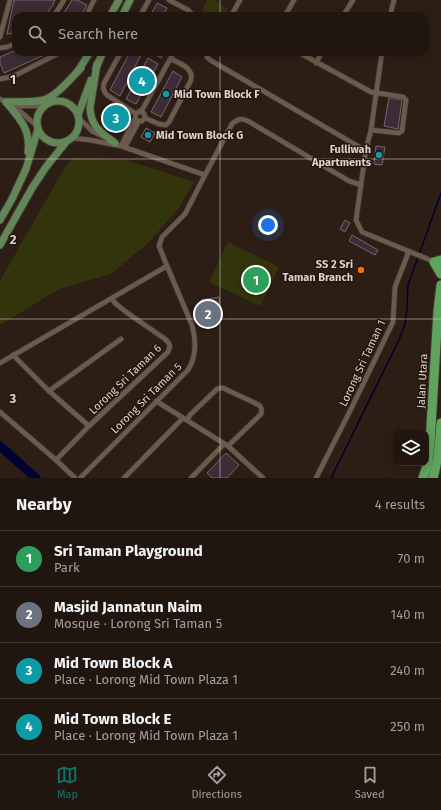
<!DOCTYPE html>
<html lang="en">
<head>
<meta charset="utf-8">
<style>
  :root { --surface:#21160f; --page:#291f18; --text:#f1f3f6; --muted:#a29f9e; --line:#3e352f; --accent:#0f766e }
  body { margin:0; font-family:"Fira Sans",sans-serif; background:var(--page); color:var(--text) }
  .controls { position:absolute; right:12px; bottom:12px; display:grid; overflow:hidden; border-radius:8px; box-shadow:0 2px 10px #0003 }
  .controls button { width:36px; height:36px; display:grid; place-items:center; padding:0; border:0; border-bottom:1px solid var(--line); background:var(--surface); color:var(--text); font:20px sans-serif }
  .you { position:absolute; left:268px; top:225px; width:14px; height:14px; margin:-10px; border:3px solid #fff; border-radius:50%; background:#1a73e8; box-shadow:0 0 0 6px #1a73e833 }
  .badge { display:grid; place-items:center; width:26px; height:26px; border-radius:50%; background:var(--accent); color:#fff; font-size:13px; font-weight:700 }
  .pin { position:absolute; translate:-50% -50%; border:2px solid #fff; box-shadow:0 1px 4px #0006 }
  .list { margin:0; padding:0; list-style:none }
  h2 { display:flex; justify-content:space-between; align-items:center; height:52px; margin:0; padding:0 16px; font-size:17px }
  h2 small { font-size:13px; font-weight:400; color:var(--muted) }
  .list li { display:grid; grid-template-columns:26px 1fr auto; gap:12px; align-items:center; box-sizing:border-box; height:56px; padding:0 16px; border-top:1px solid var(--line) }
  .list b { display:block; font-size:15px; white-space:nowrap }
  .list p { margin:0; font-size:13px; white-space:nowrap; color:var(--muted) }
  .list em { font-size:13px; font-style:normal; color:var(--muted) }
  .icon { flex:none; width:22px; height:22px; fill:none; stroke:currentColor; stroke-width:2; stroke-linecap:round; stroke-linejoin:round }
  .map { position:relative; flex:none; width:441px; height:478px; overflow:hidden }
  .search { position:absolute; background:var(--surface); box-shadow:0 2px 10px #0003; left:12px; right:12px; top:12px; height:44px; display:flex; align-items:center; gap:10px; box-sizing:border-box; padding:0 14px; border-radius:12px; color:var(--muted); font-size:15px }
  .sheet { height:276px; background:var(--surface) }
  nav { display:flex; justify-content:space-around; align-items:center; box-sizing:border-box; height:56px; border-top:1px solid var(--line); background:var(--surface); font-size:11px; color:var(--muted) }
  nav a { display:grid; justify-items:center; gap:2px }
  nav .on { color:var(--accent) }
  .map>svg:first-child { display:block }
  .green { fill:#32350c }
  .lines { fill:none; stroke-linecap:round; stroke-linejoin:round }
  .stream { stroke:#000031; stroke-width:1.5 }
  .river { stroke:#000031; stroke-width:9 }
  .building { fill:#3b2c36; stroke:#766470 }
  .street-casing { stroke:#443932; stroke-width:6 }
  .primary-casing { stroke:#443932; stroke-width:9 }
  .highway-casing { stroke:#443932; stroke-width:11 }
  .street { stroke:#6b5b4e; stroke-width:4.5 }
  .primary { stroke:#638658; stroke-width:7 }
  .highway { stroke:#5ea35e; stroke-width:9 }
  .grid { fill:none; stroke:#ddd3cc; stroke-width:1; stroke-opacity:0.55 }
  .culture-dot { fill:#0f9aa8; stroke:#22150b; stroke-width:1.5 }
  .food-dot { fill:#e8710a; stroke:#22150b; stroke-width:1.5 }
  .labels { text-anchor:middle; stroke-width:3; stroke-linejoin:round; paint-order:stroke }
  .poi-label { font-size:11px; font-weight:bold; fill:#ddd3cc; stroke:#22150b; text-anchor:start }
  .street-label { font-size:11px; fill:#ddd3cc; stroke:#22150b }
  .grid-label { font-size:13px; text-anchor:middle; font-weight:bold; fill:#ddd3cc; stroke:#22150b; stroke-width:3; stroke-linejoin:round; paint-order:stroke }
</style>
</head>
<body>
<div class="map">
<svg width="441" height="478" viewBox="0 0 441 478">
  <rect width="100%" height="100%" fill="#2c1e14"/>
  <g class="green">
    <polygon points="207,0 215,0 228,9 224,16 200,16"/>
    <polygon points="73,158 126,160 194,182 179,208 149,242 111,274 59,289 0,325 0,281 64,169"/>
    <polygon points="228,242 279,267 260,306 209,282"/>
  </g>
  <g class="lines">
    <polyline class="stream" points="331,478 398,342 405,324 407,308 408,285 441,193"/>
    <polyline class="river" points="0,446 36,478"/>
  </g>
  <g class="building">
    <polygon points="14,0 55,0 53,5 45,16 16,16 16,33 7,34"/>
    <polygon points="72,0 77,0 87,5 81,16 62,16"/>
    <polygon points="157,3 167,8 163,16 150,16"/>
    <polygon points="173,12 181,16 171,16"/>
    <polygon points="16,50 16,52 51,52 4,73 0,63 0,57"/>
    <polygon points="130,52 135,52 141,55 120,96 110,90"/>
    <polygon points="151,52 164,52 161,58"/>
    <polygon points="148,58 158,64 136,104 126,99"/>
    <polygon points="173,71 182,77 161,117 151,112"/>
    <polygon points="389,98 402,100 398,129 384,126"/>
    <polygon points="113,110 125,117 120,127 108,120"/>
    <polygon points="146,128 155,133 150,142 141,137"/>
    <polygon points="376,146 385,147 382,165 374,164"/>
    <polygon points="345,220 350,223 345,232 340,229"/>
    <polygon points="352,235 378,250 375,255 349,241"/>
    <polygon points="219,297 222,319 200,322 198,304 201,304 201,300"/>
    <polygon points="226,453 239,465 227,478 212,478 207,473"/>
  </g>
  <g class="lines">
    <g class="street-casing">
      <g id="street">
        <polyline points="169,0 188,10 192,14 192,16"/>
        <polyline points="54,16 64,0"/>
        <polyline points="86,16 94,0"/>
        <polyline points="140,16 149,0"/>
        <polyline points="231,16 240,0"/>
        <polyline points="285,16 294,0"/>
        <polyline points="343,16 353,0"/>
        <polyline points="390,16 394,0"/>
        <polyline points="0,37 10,0"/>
        <polyline points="0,48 7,47 16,43"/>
        <path d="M121,52L104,83C103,88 103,91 107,95L136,114"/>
        <polyline points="207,52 207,57 210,60 361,148 366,149"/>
        <polyline points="298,52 371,92 403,97 406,100 402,131 399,133 371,130"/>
        <polyline points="382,52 371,130 366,149 356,220 362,232 435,262"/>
        <polyline points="316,63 322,52"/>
        <polyline points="0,79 10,77 16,75 61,52"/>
        <polyline points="0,99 14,106 42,106 46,105"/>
        <polyline points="14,106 37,126"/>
        <polyline points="141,112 174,52"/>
        <polyline points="79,118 92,131 104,137"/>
        <path d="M145,118L159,124L166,125L169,122L191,80C194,68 179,63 171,59"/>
        <polyline points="72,138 90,140 121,146 205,175"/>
        <path d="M121,146L135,118L136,114L140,111C143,112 145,114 145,118L142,121H137L135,118"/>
        <polyline points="125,147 139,121"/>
        <polyline points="13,355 49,391 89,426"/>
        <polyline points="0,363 167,266"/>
        <polyline points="49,391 121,339"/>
        <polyline points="156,401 228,446 263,478"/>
        <polyline points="0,412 56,460 75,478"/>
        <path d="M187,420L190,415L217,389L220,388H223L259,405C262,408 262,411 261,414L228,446"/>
        <polyline points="56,460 89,426 168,352 170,346 168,342 165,339 126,312 115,303 112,299"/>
        <path d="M80,478L188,370C197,356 196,340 192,325L167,266L159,246L162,237L185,214L205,175L232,124C237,119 241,118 248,121L349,181L361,185"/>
        <polyline points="124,478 183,418"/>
        <polyline points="191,478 224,444"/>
        <polyline points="316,478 351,409 393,322 395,287 409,251"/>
      </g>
    </g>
    <g class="primary-casing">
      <g id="primary">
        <polyline points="110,16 119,0"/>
        <polyline points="122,16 130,0"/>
        <path d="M97,64L90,108C91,127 101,132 115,143"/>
        <polyline points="96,68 103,52"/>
        <polyline points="78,71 90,52"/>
        <circle cx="58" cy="122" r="21"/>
        <path d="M6,102C17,101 31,103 43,100C57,96 71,78 81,68"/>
        <path d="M6,102C19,118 31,129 28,152"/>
        <polyline points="78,115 91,80"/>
        <polyline points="0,220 12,199 26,169 38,129"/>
        <polyline points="0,245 32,188 46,167 66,142"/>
      </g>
    </g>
    <g class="highway-casing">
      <g id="highway">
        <polyline points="441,260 434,262 441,274"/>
        <polyline points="423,478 427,466 430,443 438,311 441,285"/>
        <path d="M433,478C438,460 440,442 441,423"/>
      </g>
    </g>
    <use href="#street" class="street"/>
    <use href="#primary" class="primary"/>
    <use href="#highway" class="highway"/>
  </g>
  <path class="grid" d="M220,0V16M220,52V478M0,159H441M0,319H441"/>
  <g class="culture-dot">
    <circle cx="166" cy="94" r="4"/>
    <circle cx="148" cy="135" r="4"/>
    <circle cx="379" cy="155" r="4"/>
  </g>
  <circle class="food-dot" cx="361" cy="270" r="4"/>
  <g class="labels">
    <g class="poi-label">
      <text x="174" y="98">Mid Town Block F</text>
      <text x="156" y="139">Mid Town Block G</text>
      <text x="371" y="153" text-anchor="end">Fulliwah<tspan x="371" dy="13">Apartments</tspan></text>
      <text x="353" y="268" text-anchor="end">SS 2 Sri<tspan x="353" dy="13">Taman Branch</tspan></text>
    </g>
    <g class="street-label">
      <text transform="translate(362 363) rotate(-65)" y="4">Lorong Sri Taman 1</text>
      <text transform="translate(125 379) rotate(-44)" y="4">Lorong Sri Taman 6</text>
      <text transform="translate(422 381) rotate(-87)" y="4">Jalan Utara</text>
      <text transform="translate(146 398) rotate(-45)" y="4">Lorong Sri Taman 5</text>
    </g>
  </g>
  <g class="grid-label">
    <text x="13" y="84">1</text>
    <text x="13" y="244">2</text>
    <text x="13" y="403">3</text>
  </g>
</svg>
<div class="controls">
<button><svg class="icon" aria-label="layers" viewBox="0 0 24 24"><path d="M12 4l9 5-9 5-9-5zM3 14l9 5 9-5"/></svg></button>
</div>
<div class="you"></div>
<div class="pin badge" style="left:256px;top:280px;background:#2e9e5b">1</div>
<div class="pin badge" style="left:208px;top:314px;background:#6b7280">2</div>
<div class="pin badge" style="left:116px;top:118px;background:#0f9aa8">3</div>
<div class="pin badge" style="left:142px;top:81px;background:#0f9aa8">4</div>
<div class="search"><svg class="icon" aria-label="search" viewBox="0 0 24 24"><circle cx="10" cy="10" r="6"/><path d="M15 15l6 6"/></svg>Search here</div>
</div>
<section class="sheet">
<h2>Nearby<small>4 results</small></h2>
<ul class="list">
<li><span class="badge" style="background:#2e9e5b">1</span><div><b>Sri Taman Playground</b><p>Park</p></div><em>70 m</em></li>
<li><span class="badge" style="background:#6b7280">2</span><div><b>Masjid Jannatun Naim</b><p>Mosque · Lorong Sri Taman 5</p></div><em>140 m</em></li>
<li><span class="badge" style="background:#0f9aa8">3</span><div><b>Mid Town Block A</b><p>Place · Lorong Mid Town Plaza 1</p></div><em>240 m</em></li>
<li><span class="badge" style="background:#0f9aa8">4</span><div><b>Mid Town Block E</b><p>Place · Lorong Mid Town Plaza 1</p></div><em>250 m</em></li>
</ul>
</section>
<nav>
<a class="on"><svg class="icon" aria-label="map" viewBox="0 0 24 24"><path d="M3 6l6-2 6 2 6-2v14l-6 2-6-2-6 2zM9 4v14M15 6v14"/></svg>Map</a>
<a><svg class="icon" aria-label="directions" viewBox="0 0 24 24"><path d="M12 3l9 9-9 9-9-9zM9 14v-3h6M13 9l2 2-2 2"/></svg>Directions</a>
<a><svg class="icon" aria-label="saved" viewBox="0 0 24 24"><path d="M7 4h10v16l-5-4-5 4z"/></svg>Saved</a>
</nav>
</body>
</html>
